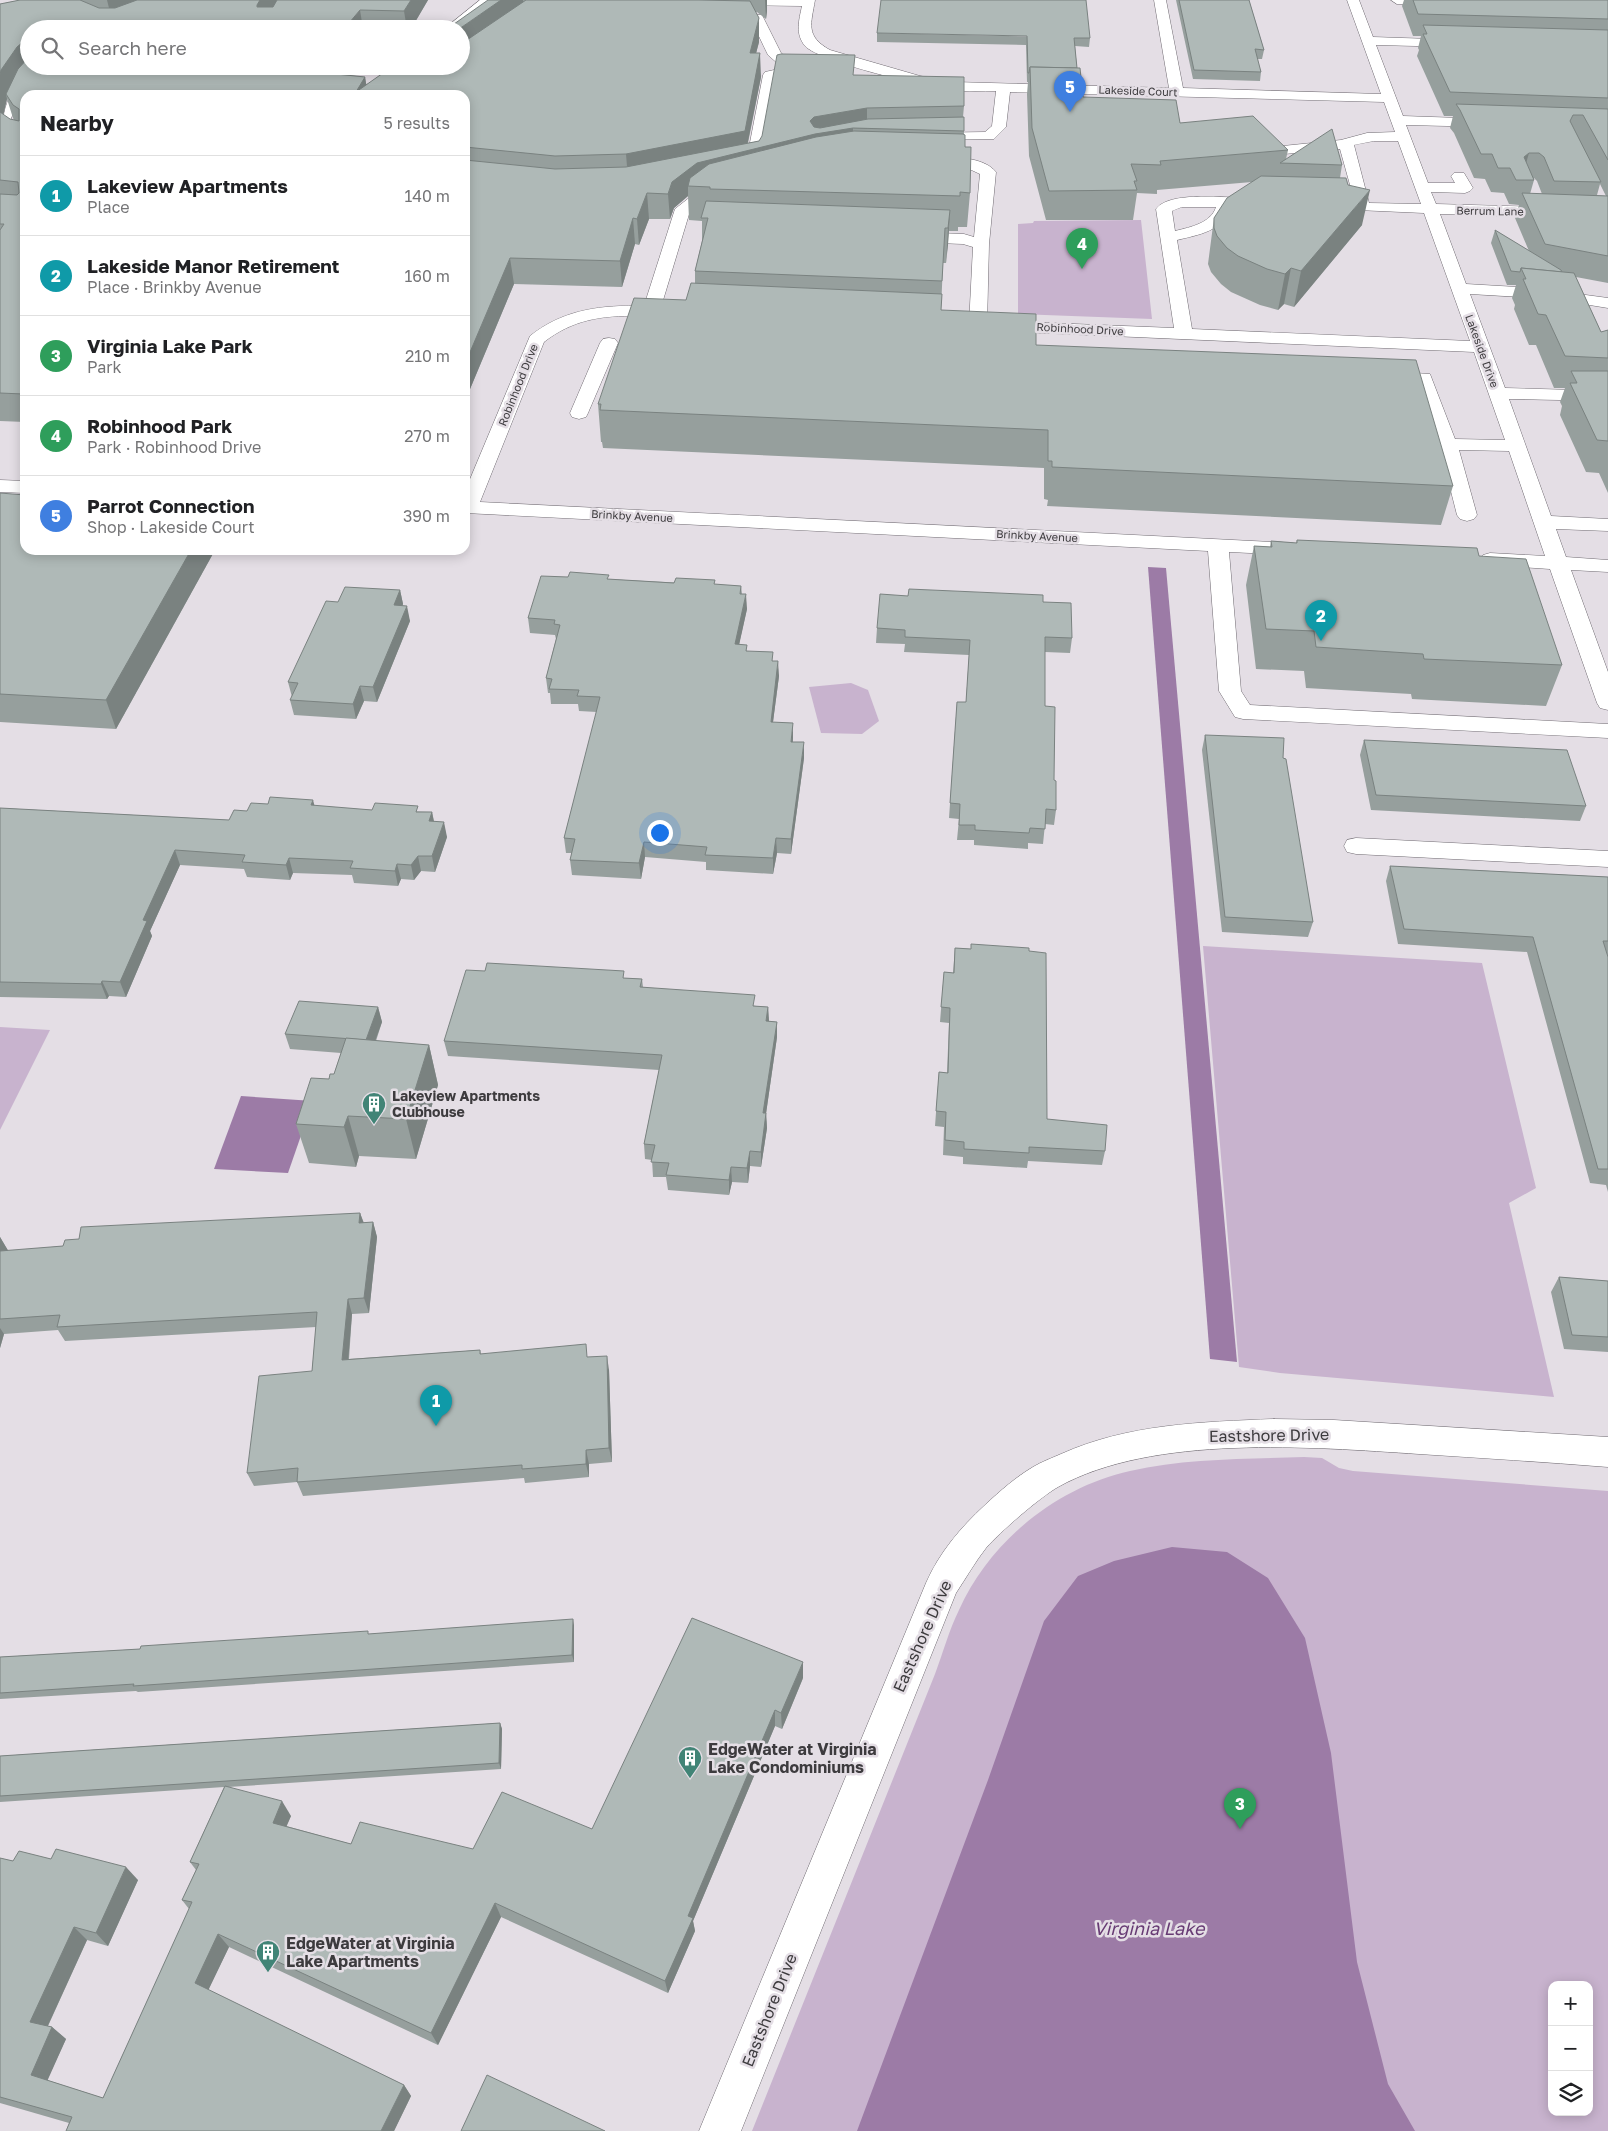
<!DOCTYPE html>
<html lang="en">
<head>
<meta charset="utf-8">
<style>
  :root { --surface:#fff; --page:#f6f6f6; --text:#202124; --muted:#757577; --line:#e0e0e0; --accent:#d93025 }
  body { margin:0; font-family:"Golos Text",sans-serif; background:var(--page); color:var(--text) }
  .controls { position:absolute; right:15px; bottom:15px; display:grid; overflow:hidden; border-radius:10px; box-shadow:0 2px 12px #0003 }
  .controls button { width:45px; height:45px; display:grid; place-items:center; padding:0; border:0; border-bottom:1px solid var(--line); background:var(--surface); color:var(--text); font:25px sans-serif }
  .you { position:absolute; left:659px; top:832px; width:18px; height:18px; margin:-12px; border:4px solid #fff; border-radius:50%; background:#1a73e8; box-shadow:0 0 0 8px #1a73e833 }
  .badge { display:grid; place-items:center; width:32px; height:32px; border-radius:50%; background:var(--accent); color:#fff; font-size:16px; font-weight:700 }
  .pin { position:absolute; translate:-50% -41px; filter:drop-shadow(0 1px 2px #0008) }
  .pin::after { content:''; position:absolute; top:26px; width:18px; height:15px; background:inherit; clip-path:polygon(0 0,100% 0,50% 100%) }
  .list { margin:0; padding:0; list-style:none }
  h2 { display:flex; justify-content:space-between; align-items:center; height:65px; margin:0; padding:0 20px; font-size:21px }
  h2 small { font-size:16px; font-weight:400; color:var(--muted) }
  .list li { display:grid; grid-template-columns:32px 1fr auto; gap:15px; align-items:center; box-sizing:border-box; height:80px; padding:0 20px; border-top:1px solid var(--line) }
  .list b { display:block; font-size:19px; white-space:nowrap }
  .list p { margin:0; font-size:16px; white-space:nowrap; color:var(--muted) }
  .list em { font-size:16px; font-style:normal; color:var(--muted) }
  .icon { flex:none; width:28px; height:28px; fill:none; stroke:currentColor; stroke-width:2; stroke-linecap:round; stroke-linejoin:round }
  .map { position:relative; flex:none; width:1608px; height:2131px; overflow:hidden }
  .search { position:absolute; background:var(--surface); box-shadow:0 2px 12px #0003; left:20px; top:20px; width:450px; height:55px; display:flex; align-items:center; gap:12px; box-sizing:border-box; padding:0 18px; border-radius:28px; color:var(--muted); font-size:19px }
  .panel { position:absolute; background:var(--surface); box-shadow:0 2px 12px #0003; left:20px; top:90px; width:450px; height:465px; border-radius:15px }
  .map>svg:first-child { display:block }
  .green { fill:#c8b3ce; fill-rule:evenodd }
  .water { fill:#9c7ba6 }
  .lines { fill:none; stroke-linecap:round; stroke-linejoin:round }
  .minor-casing { stroke:#706b72; stroke-width:1 }
  .minor { fill:#fff; fill-rule:evenodd }
  .wall { fill:#969f9d; fill-rule:evenodd }
  .shaded-wall { fill:#7a8280 }
  .building { fill:#afb9b7; stroke:#7a8280 }
  .labels { text-anchor:middle; stroke-width:5; stroke-linejoin:round; paint-order:stroke }
  .far-street-label { font-size:11px; fill:#3d3b3e; stroke:#e4dee5 }
  .poi-label { font-size:14px; font-weight:bold; fill:#3d3b3e; stroke:#e4dee5; text-anchor:start }
  .near-street-label { font-size:16px; fill:#3d3b3e; stroke:#e4dee5 }
  .near-poi-label { font-size:16px; font-weight:bold; fill:#3d3b3e; stroke:#e4dee5; text-anchor:start }
  .near-water-label { font-size:18px; font-style:italic; fill:#673b74; stroke:#e4dee5 }
</style>
</head>
<body>
<div class="map">
<svg width="1608" height="2131" viewBox="0 0 1608 2131">
  <rect width="100%" height="100%" fill="#e4dee5"/>
  <g class="green">
    <polygon points="1141,220 1152,319 1018,314 1018,224 1033,223 1034,221"/>
    <polygon points="851,683 868,690 879,721 862,734 821,733 809,687"/>
    <polygon points="1203,946 1482,963 1536,1188 1509,1203 1554,1397 1280,1373 1239,1367"/>
    <polygon points="0,1027 50,1030 0,1130"/>
    <path d="M1304,1457L1322,1458L1339,1468L1353,1471L1608,1491V2131H752L935,1674C943,1653 949,1630 959,1610C990,1541 1057,1487 1130,1471C1186,1458 1247,1459 1304,1457ZM1552,1985H1589V2112H1552Z"/>
  </g>
  <g class="water">
    <polygon points="1148,567 1166,568 1237,1362 1210,1359"/>
    <polygon points="241,1096 313,1101 288,1173 214,1169"/>
    <polygon points="1172,1547 1227,1552 1268,1578 1305,1638 1331,1753 1357,1962 1388,2084 1415,2131 857,2131 988,1780 1044,1621 1078,1576 1114,1561"/>
  </g>
  <g class="lines">
    <g class="minor-casing">
      <g id="minor">
        <polygon points="480,0 493,0 482,13 459,29 444,29"/>
        <path d="M664,0H815C811,24 805,36 830,50L920,76L954,82L1169,88L1154,0H1166L1183,88L1381,94L1347,0H1359L1373,37L1461,40L1463,43L1456,47L1376,45L1403,116L1489,119L1494,120L1496,123L1494,126L1489,127L1406,125L1428,183H1455L1451,176L1454,173H1464L1473,188L1470,191L1465,193L1431,192L1436,204L1608,209V219L1440,214L1466,284L1534,288L1608,298V308L1553,299L1470,294L1505,388L1608,391V401L1509,399L1551,516L1608,519V531L1556,529L1566,557L1608,560V572L1571,570L1608,672V710L1600,708L1597,703L1550,569L1490,565L1483,563L1480,559L1483,555L1490,553L1545,556L1509,451L1459,450L1477,515L1474,519L1467,521L1460,519L1457,515L1439,444L1417,383L1378,380L1375,376L1378,372L1384,371L1430,374L1455,439L1505,440L1474,352L999,331L993,330L990,326L993,322L999,321L1174,328L1156,209C1170,189 1238,199 1260,199L1265,201L1268,204L1265,207H1231C1224,231 1198,235 1177,240L1192,329L1470,341L1424,213L1357,210L1340,149L1273,155L1268,154L1266,151L1268,148L1273,147L1341,140L1367,133L1395,132L1384,102L1010,92L1006,127L994,139L928,140L923,139L921,136L923,133L985,132L992,126L996,91C982,91 968,92 954,90C929,88 820,62 805,46C795,34 799,20 802,6L670,4ZM1374,141H1398L1421,204L1369,203L1354,145ZM1182,207H1216C1211,223 1191,227 1175,231L1172,211Z"/>
        <polygon points="1391,0 1514,0 1512,3 1503,6 1397,4"/>
        <polygon points="724,14 762,15 781,53 800,69 798,72 776,77 761,161 759,164 736,168 731,167 729,164 731,161 747,158 763,75 765,72 783,68 768,55 752,22 719,21 718,18 719,15"/>
        <path d="M31,66H46L24,92L11,118L19,131L25,134V144C15,142 9,138 4,129C0,108 16,81 31,66Z"/>
        <polygon points="205,66 231,66 252,71 254,74 241,95 227,95 239,76 207,69"/>
        <path d="M933,157C951,157 983,156 996,172L989,244L987,325L984,329L978,330L972,329L969,325L973,247L963,244L911,242L905,240L903,237L905,234L911,232L964,234L974,237L980,174L967,168L928,164L926,161L928,158Z"/>
        <path d="M721,184L726,186L729,189L726,192L709,196L690,211L661,307L672,308L674,312L672,316C661,318 649,316 638,316C602,315 572,320 544,342L480,502L1292,543L1299,545L1302,549L1299,553L1292,555L1229,552L1241,691L1250,705L1608,724V738L1243,719L1235,717L1219,691L1208,551L465,513V491L530,336C564,309 602,305 644,306L675,209L699,190Z"/>
        <polygon points="609,338 615,339 618,343 588,413 586,417 579,419 572,417 570,413 600,343 603,339"/>
        <polygon points="0,480 25,481 25,493 0,492"/>
        <polygon points="1356,838 1608,851 1608,867 1356,854 1347,852 1344,846 1347,840"/>
        <path d="M1274,1419L1334,1420L1608,1437V1467C1545,1462 1482,1458 1419,1454C1312,1447 1153,1434 1058,1487C1039,1498 1000,1532 986,1548C975,1562 966,1578 956,1593L741,2131H699L926,1583C939,1553 961,1527 985,1505C1000,1491 1016,1477 1033,1467C1041,1462 1052,1458 1061,1454C1128,1424 1201,1422 1274,1419Z"/>
      </g>
    </g>
    <use href="#minor" class="minor"/>
  </g>
  <g class="wall">
    <path d="M20,0H428L411,29H29V66H234L235,73H236L240,66H336L330,73L365,77L366,84L461,66L488,0H767V11L766,19L757,12H756L759,42L756,53L761,77L748,143L759,141L855,75L964,106L963,117H964V135L970,193L967,227H958V231H949L946,263H943L941,310L1036,345L1453,486L1441,525L1047,506L1048,500L1044,499V468L603,448L602,442H601L598,404L686,300L695,284V271L702,241V221L689,220L688,196L674,208L670,219H649L639,245L635,244L622,287L514,284L465,401V95H25V422L0,421V4ZM7,99L13,118L14,120L10,119L3,115Z"/>
    <polygon points="1176,0 1249,0 1264,50 1262,59 1257,59 1261,72 1260,81 1193,79"/>
    <path d="M1404,0H1608V283L1576,277L1601,332L1608,330V493L1599,473L1586,472L1560,415L1562,406L1560,402L1565,388H1554L1536,345H1529L1514,309L1515,305L1512,298L1516,285H1507L1491,243L1495,230L1529,251L1515,218L1519,205L1509,204L1504,193L1491,192L1485,179L1474,178L1454,133L1450,128L1453,116H1444L1417,56L1419,50L1418,48L1421,36H1413L1402,6ZM1534,178L1537,181L1542,194H1530L1534,180ZM1600,184L1606,196L1597,195Z"/>
    <polygon points="877,33 1090,38 1089,47 1075,46 1077,68 1083,97 1180,123 1288,150 1286,159 1342,165 1340,178 1362,225 1294,307 1284,304 1278,310 1260,305 1231,292 1221,284 1211,272 1208,264 1214,218 1252,182 1157,190 1157,194 1137,193 1133,220 1046,220 1029,156 1027,94 1028,82 1027,82 1026,45 877,42"/>
    <polygon points="0,493 215,550 116,729 0,722"/>
    <polygon points="1297,540 1479,556 1562,665 1546,706 1412,699 1411,694 1306,688 1304,671 1256,669 1246,585 1254,546 1270,547 1271,541 1296,543"/>
    <polygon points="568,577 741,586 742,594 747,609 739,644 747,651 773,661 779,676 773,722 793,738 793,742 804,758 791,854 777,853 773,874 706,870 706,862 645,857 641,879 572,875 570,860 572,853 566,853 564,838 597,712 579,711 578,704 551,704 550,693 548,693 546,678 556,639 555,635 530,633 528,618"/>
    <polygon points="400,590 403,604 402,606 410,621 377,702 364,701 356,719 294,715 290,700 292,697 288,682 338,602"/>
    <polygon points="1043,602 1072,638 1070,653 1045,652 1045,706 1054,780 1056,810 1054,825 1045,824 1043,844 1028,843 1028,849 974,845 974,840 957,840 959,819 949,818 957,702 966,702 969,655 904,652 905,644 876,643 877,628"/>
    <polygon points="1205,735 1283,758 1313,922 1308,937 1222,932 1202,750"/>
    <polygon points="1364,740 1586,806 1580,821 1371,810 1360,755"/>
    <polygon points="314,806 372,810 432,812 434,821 447,837 435,872 421,871 414,880 401,879 398,886 354,883 352,875 293,873 290,880 247,877 244,869 180,865 150,931 152,936 126,997 109,996 107,999 0,997 0,808 229,820 247,811"/>
    <polygon points="1390,866 1608,877 1608,1192 1606,1185 1590,1183 1527,952 1398,944 1386,881"/>
    <polygon points="971,944 1047,1119 1105,1151 1102,1165 1028,1161 1027,1168 963,1164 963,1157 943,1155 944,1127 935,1126 939,1072 947,1073 949,1023 940,1022 944,972 953,973 955,948 971,949"/>
    <polygon points="485,971 642,979 643,987 756,1006 768,1007 769,1021 777,1022 777,1037 766,1113 767,1128 761,1167 750,1166 748,1183 732,1182 729,1195 668,1190 666,1177 653,1177 652,1160 645,1159 644,1144 659,1070 448,1056 444,1041"/>
    <polygon points="378,1007 382,1022 376,1041 429,1045 438,1085 416,1159 359,1156 356,1167 309,1163 296,1124 329,1079 334,1074 341,1053 290,1049 285,1034"/>
    <polygon points="360,1213 364,1223 373,1222 377,1237 369,1313 352,1314 349,1359 480,1350 481,1354 588,1357 609,1370 612,1462 589,1464 589,1477 525,1483 524,1478 303,1496 297,1482 254,1486 247,1473 312,1371 316,1327 65,1341 58,1330 4,1334 0,1348 0,1237 8,1251 63,1246"/>
    <polygon points="1559,1277 1608,1281 1608,1352 1564,1349 1551,1292"/>
    <polygon points="574,1625 574,1662 138,1692 136,1691 0,1699 0,1657 140,1649 370,1634"/>
    <polygon points="803,1678 782,1729 775,1726 754,1776 693,1921 695,1931 668,1993 501,1917 438,2045 229,1947 208,1990 404,2085 411,2096 394,2131 66,2131 69,2123 0,2103 0,1858 13,1861 138,1880 108,1946 87,1940 48,2026 52,2027 66,2039 47,2080 103,2098 189,1909 182,1900 196,1870 190,1862 224,1787 0,1802 0,1756 500,1723 502,1729 501,1769 228,1787 291,1816 286,1826 351,1844 473,1849 592,1829"/>
  </g>
  <g class="shaded-wall">
    <polygon points="107,0 159,0 112,20"/>
    <polygon points="260,0 280,0 262,29 257,5"/>
    <polygon points="411,0 428,0 411,29 407,29 404,11"/>
    <polygon points="501,0 523,0 524,9 461,53 461,29 459,29"/>
    <polygon points="765,0 767,0 767,11 766,19"/>
    <polygon points="360,10 363,29 344,29"/>
    <polygon points="759,18 759,42 750,77 750,53"/>
    <polygon points="24,41 29,57 6,94 7,99 2,121 0,122 0,75 1,70 17,47"/>
    <polygon points="760,53 761,77 746,151 810,121 814,117 867,108 867,129 853,128 853,153 688,186 688,196 674,208 670,219 668,194 672,182 628,179 626,154"/>
    <polygon points="223,66 234,66 236,77 220,71"/>
    <polygon points="311,66 336,66 312,95 307,71"/>
    <polygon points="407,66 442,66 406,94 402,72 402,69"/>
    <polygon points="365,77 368,95 356,92"/>
    <polygon points="1529,153 1522,177 1524,157"/>
    <polygon points="1370,190 1362,225 1294,307 1301,271"/>
    <polygon points="647,193 649,219 639,245 637,219"/>
    <polygon points="950,210 948,245 946,263 948,228"/>
    <polygon points="633,218 635,244 622,287 620,261"/>
    <polygon points="510,258 514,284 465,401 465,364"/>
    <polygon points="1291,268 1284,304 1278,310 1285,274"/>
    <polygon points="25,281 25,303 21,289"/>
    <polygon points="191,550 215,550 116,729 106,700"/>
    <polygon points="400,590 403,604 397,620 394,605"/>
    <polygon points="746,594 747,609 736,659 735,644"/>
    <polygon points="407,606 410,621 377,702 373,687"/>
    <polygon points="778,661 779,676 771,737 771,722"/>
    <polygon points="360,686 364,701 356,719 353,704"/>
    <polygon points="793,723 793,738 791,757 791,742"/>
    <polygon points="804,742 804,758 791,854 791,839"/>
    <polygon points="313,800 317,815 311,805"/>
    <polygon points="432,812 435,828 429,821"/>
    <polygon points="444,822 447,837 435,872 432,856"/>
    <polygon points="776,838 777,853 773,874 773,858"/>
    <polygon points="644,842 645,857 641,879 639,863"/>
    <polygon points="175,850 180,865 150,931 152,936 126,997 120,982 143,920"/>
    <polygon points="418,856 421,871 414,880 411,865"/>
    <polygon points="289,858 293,873 290,880 286,865"/>
    <polygon points="397,864 401,879 398,886 395,871"/>
    <polygon points="102,981 109,996 107,999 101,984"/>
    <polygon points="378,1007 382,1022 370,1055 366,1040"/>
    <polygon points="768,1007 769,1022 766,1021"/>
    <polygon points="777,1022 777,1037 764,1128 763,1113"/>
    <polygon points="429,1045 438,1085 416,1159 406,1119"/>
    <polygon points="766,1113 767,1128 761,1167 761,1152"/>
    <polygon points="348,1116 359,1156 356,1167 344,1127"/>
    <polygon points="750,1151 750,1166 748,1183 747,1168"/>
    <polygon points="731,1167 732,1182 729,1195 729,1180"/>
    <polygon points="360,1213 365,1227 359,1223"/>
    <polygon points="373,1222 377,1237 369,1313 364,1298"/>
    <polygon points="0,1237 9,1252 0,1259"/>
    <polygon points="348,1299 352,1314 347,1374 342,1360"/>
    <polygon points="0,1328 4,1334 0,1348"/>
    <polygon points="607,1356 609,1370 612,1462 609,1448"/>
    <polygon points="586,1450 589,1464 589,1477 586,1464"/>
    <polygon points="573,1619 574,1625 574,1662 572,1655"/>
    <polygon points="803,1662 803,1678 782,1729 781,1713"/>
    <polygon points="775,1710 775,1726 693,1921 695,1931 668,1993 665,1981 688,1916"/>
    <polygon points="500,1723 502,1729 501,1769 499,1763"/>
    <polygon points="282,1801 291,1816 282,1837 273,1823"/>
    <polygon points="126,1867 138,1880 108,1946 96,1933"/>
    <polygon points="495,1903 501,1917 438,2045 431,2033"/>
    <polygon points="74,1927 87,1940 44,2034 30,2022"/>
    <polygon points="218,1934 229,1947 206,1995 195,1983"/>
    <polygon points="52,2027 66,2039 45,2086 31,2075"/>
    <polygon points="404,2085 411,2096 394,2131 381,2131"/>
  </g>
  <g class="building">
    <polygon points="20,0 80,0 99,8 115,8 137,0 260,0 257,5 257,7 273,7 277,0 411,0 404,11 360,10 344,29 29,29 29,41 24,41 17,47 1,70 0,75 0,4"/>
    <polygon points="488,0 501,0 459,29 447,29"/>
    <polygon points="526,0 699,0 750,1 759,18 750,53 760,53 745,131 626,154 555,156 465,147 465,95 25,95 25,281 21,289 25,289 25,392 23,394 0,393 0,230 4,224 0,224 0,194 17,195 19,193 18,182 0,180 0,112 10,119 19,121 19,109 13,105 6,94 18,69 29,57 29,66 223,66 220,71 236,73 240,66 311,66 307,71 365,77 356,92 393,66 407,66 402,69 402,72 421,72 429,66 461,66 461,43 464,42"/>
    <polygon points="881,0 1086,0 1090,38 1074,38 1077,68 1030,67 1029,73 1028,73 1027,36 877,33"/>
    <polygon points="1179,0 1249,0 1264,50 1255,49 1261,72 1194,70"/>
    <polygon points="1413,0 1608,0 1608,19 1418,14"/>
    <polygon points="1423,25 1608,30 1608,98 1450,92 1423,34 1427,34"/>
    <polygon points="781,54 855,55 853,75 964,77 964,106 867,108 814,117 810,121 814,127 820,128 868,119 964,117 964,131 853,128 815,134 697,163 672,182 668,194 647,193 637,219 633,218 620,261 510,258 465,364 465,160 555,169 626,167 759,141 762,136 777,55"/>
    <polygon points="1030,67 1080,68 1083,97 1176,100 1180,123 1253,116 1288,150 1160,161 1161,165 1131,164 1137,181 1134,181 1137,190 1049,191 1032,128"/>
    <polygon points="1456,104 1608,109 1608,160 1583,115 1573,115 1570,121 1601,182 1554,181 1544,157 1539,153 1529,153 1524,157 1534,180 1516,180 1510,168 1498,168 1492,154 1481,154 1460,110"/>
    <polygon points="1332,129 1342,165 1280,163"/>
    <polygon points="854,131 963,134 965,135 965,147 971,147 970,193 960,192 960,196 710,189 710,187 688,186 690,178 709,164 816,137"/>
    <polygon points="1261,176 1346,178 1348,185 1370,190 1301,271 1291,268 1285,274 1267,269 1238,256 1227,248 1217,236 1214,228 1214,218 1227,198"/>
    <polygon points="1522,193 1608,196 1608,256 1545,244"/>
    <polygon points="706,201 950,210 948,228 945,228 942,281 695,271 708,218 701,218"/>
    <polygon points="1495,230 1561,270 1562,272 1521,268 1520,272 1511,271"/>
    <polygon points="1521,268 1574,273 1601,332 1608,330 1608,358 1565,356 1546,315 1538,314 1523,279 1526,279"/>
    <polygon points="691,283 942,294 941,310 1036,314 1036,345 1416,360 1453,486 1052,467 1052,461 1048,461 1048,430 600,410 601,404 598,404 634,298 686,300"/>
    <polygon points="1571,371 1608,371 1608,441 1597,440 1570,383 1577,383"/>
    <polygon points="0,493 25,495 25,550 191,550 106,700 0,694"/>
    <polygon points="1297,540 1477,548 1479,556 1526,559 1562,665 1424,659 1423,654 1316,647 1314,631 1266,629 1254,546 1272,547 1271,541 1297,543"/>
    <polygon points="570,572 609,575 607,579 674,583 676,578 715,580 714,584 741,586 740,594 746,594 735,644 747,645 746,651 773,652 772,661 778,661 771,722 793,723 791,742 804,742 791,839 776,838 773,858 705,855 707,847 644,842 639,863 570,860 575,839 564,838 600,697 577,696 579,690 549,689 552,679 546,678 560,625 554,624 555,620 528,618 541,576 568,577"/>
    <polygon points="345,587 400,590 394,605 407,606 373,687 360,686 353,704 290,700 298,683 288,682 326,601 338,602"/>
    <polygon points="909,589 1043,595 1043,602 1071,603 1072,638 1045,637 1045,706 1055,707 1054,780 1056,781 1056,810 1046,809 1045,829 1030,828 1029,833 975,830 975,825 959,825 960,804 950,803 957,702 966,702 970,640 905,637 905,630 877,628 880,594 908,596"/>
    <polygon points="1205,735 1284,738 1283,758 1286,759 1313,922 1225,917"/>
    <polygon points="1364,740 1567,750 1586,806 1376,795"/>
    <polygon points="270,797 313,800 311,805 372,810 375,803 418,806 416,812 432,812 429,821 444,822 432,856 418,856 411,865 397,864 395,871 350,868 353,861 289,858 286,865 242,862 245,855 175,850 143,920 147,921 120,982 102,981 101,984 0,982 0,808 229,820 234,810 247,811 251,803 268,804"/>
    <polygon points="1390,866 1608,877 1608,941 1603,941 1608,957 1608,1169 1598,1169 1533,937 1404,929"/>
    <polygon points="971,944 1029,948 1029,951 1046,953 1047,1119 1107,1125 1105,1151 1029,1147 1029,1153 964,1149 964,1142 945,1140 946,1112 936,1111 939,1072 948,1073 950,1008 941,1007 944,972 954,973 955,948 971,949"/>
    <polygon points="487,963 624,971 623,978 642,979 640,987 755,995 753,1006 768,1007 766,1021 777,1022 763,1113 766,1113 761,1152 750,1151 747,1168 731,1167 729,1180 666,1175 669,1163 651,1162 655,1145 644,1144 662,1055 444,1041 466,970 485,971"/>
    <polygon points="299,1001 378,1007 366,1040 285,1034"/>
    <polygon points="346,1038 429,1045 406,1119 348,1116 344,1127 296,1124 311,1078 329,1079 330,1074 334,1074"/>
    <polygon points="360,1213 359,1223 373,1222 364,1298 348,1299 342,1360 480,1350 480,1354 586,1344 587,1357 607,1356 609,1448 586,1450 586,1464 522,1469 522,1465 297,1482 298,1468 247,1473 259,1376 312,1371 317,1312 57,1327 60,1315 0,1319 0,1251 63,1246 65,1240 79,1239 81,1227"/>
    <polygon points="1559,1277 1608,1281 1608,1337 1572,1335"/>
    <polygon points="692,1618 803,1662 781,1713 775,1710 688,1916 693,1918 665,1981 495,1903 431,2033 218,1934 195,1983 404,2085 381,2131 66,2131 72,2117 0,2097 0,1858 13,1861 19,1851 51,1859 56,1849 126,1867 96,1933 74,1927 30,2022 52,2027 31,2075 103,2098 192,1902 182,1900 199,1864 190,1862 225,1786 282,1801 273,1823 351,1844 360,1822 473,1849 502,1792 592,1829"/>
    <polygon points="573,1619 572,1655 133,1686 134,1684 0,1693 0,1657 140,1649 141,1646 368,1631 368,1634"/>
    <polygon points="500,1723 499,1763 0,1796 0,1756"/>
    <polygon points="487,2075 605,2131 461,2131"/>
  </g>
  <defs>
    <g id="building-pin" transform="scale(1.25)"><path d="M0 17L-7.5 6A9.5 9.5 0 1 1 7.5 6Z" fill="#418476" stroke="#e4dee5"/><path d="M-4-6H4V6H1V3H-1V6H-4ZM-2.5-4.3h1.7v1.8h-1.7ZM.8-4.3h1.7v1.8H.8ZM-2.5-1h1.7V.8h-1.7ZM.8-1h1.7V.8H.8Z" fill="#fff"/></g>
  </defs>
  <g fill-rule="evenodd">
    <use href="#building-pin" x="374" y="1104"/>
    <use href="#building-pin" x="690" y="1758"/>
    <use href="#building-pin" x="268" y="1952"/>
  </g>
  <g class="labels">
    <g class="far-street-label">
      <text transform="translate(1138 91) rotate(2)" y="4">Lakeside Court</text>
      <text transform="translate(1490 211) rotate(1)" y="4">Berrum Lane</text>
      <text transform="translate(1080 329) rotate(3)" y="4">Robinhood Drive</text>
      <text transform="translate(1482 351) rotate(70)" y="4">Lakeside Drive</text>
      <text transform="translate(518 385) rotate(-68)" y="4">Robinhood Drive</text>
      <text transform="translate(632 516) rotate(3)" y="4">Brinkby Avenue</text>
      <text transform="translate(1037 536) rotate(3)" y="4">Brinkby Avenue</text>
    </g>
    <g class="poi-label">
      <text x="392" y="1101">Lakeview Apartments<tspan x="392" dy="16">Clubhouse</tspan></text>
    </g>
    <g class="near-street-label">
      <text transform="translate(1269 1435) rotate(-1)" y="6">Eastshore Drive</text>
      <text transform="translate(922 1636) rotate(-66)" y="6">Eastshore Drive</text>
      <text transform="translate(769 2010) rotate(-68)" y="6">Eastshore Drive</text>
    </g>
    <g class="near-poi-label">
      <text x="708" y="1755">EdgeWater at Virginia<tspan x="708" dy="18">Lake Condominiums</tspan></text>
      <text x="286" y="1949">EdgeWater at Virginia<tspan x="286" dy="18">Lake Apartments</tspan></text>
    </g>
    <g class="near-water-label">
      <text x="1149" y="1935">Virginia Lake</text>
    </g>
  </g>
</svg>
<div class="controls">
<button>+</button>
<button>−</button>
<button><svg class="icon" aria-label="layers" viewBox="0 0 24 24"><path d="M12 4l9 5-9 5-9-5zM3 14l9 5 9-5"/></svg></button>
</div>
<div class="you"></div>
<div class="pin badge" style="left:436px;top:1426px;background:#0f9aa8">1</div>
<div class="pin badge" style="left:1321px;top:641px;background:#0f9aa8">2</div>
<div class="pin badge" style="left:1240px;top:1829px;background:#2e9e5b">3</div>
<div class="pin badge" style="left:1082px;top:269px;background:#2e9e5b">4</div>
<div class="pin badge" style="left:1070px;top:112px;background:#3f7fe0">5</div>
<div class="search"><svg class="icon" aria-label="search" viewBox="0 0 24 24"><circle cx="10" cy="10" r="6"/><path d="M15 15l6 6"/></svg>Search here</div>
<section class="panel">
<h2>Nearby<small>5 results</small></h2>
<ul class="list">
<li><span class="badge" style="background:#0f9aa8">1</span><div><b>Lakeview Apartments</b><p>Place</p></div><em>140 m</em></li>
<li><span class="badge" style="background:#0f9aa8">2</span><div><b>Lakeside Manor Retirement</b><p>Place · Brinkby Avenue</p></div><em>160 m</em></li>
<li><span class="badge" style="background:#2e9e5b">3</span><div><b>Virginia Lake Park</b><p>Park</p></div><em>210 m</em></li>
<li><span class="badge" style="background:#2e9e5b">4</span><div><b>Robinhood Park</b><p>Park · Robinhood Drive</p></div><em>270 m</em></li>
<li><span class="badge" style="background:#3f7fe0">5</span><div><b>Parrot Connection</b><p>Shop · Lakeside Court</p></div><em>390 m</em></li>
</ul>
</section>
</div>
</body>
</html>
